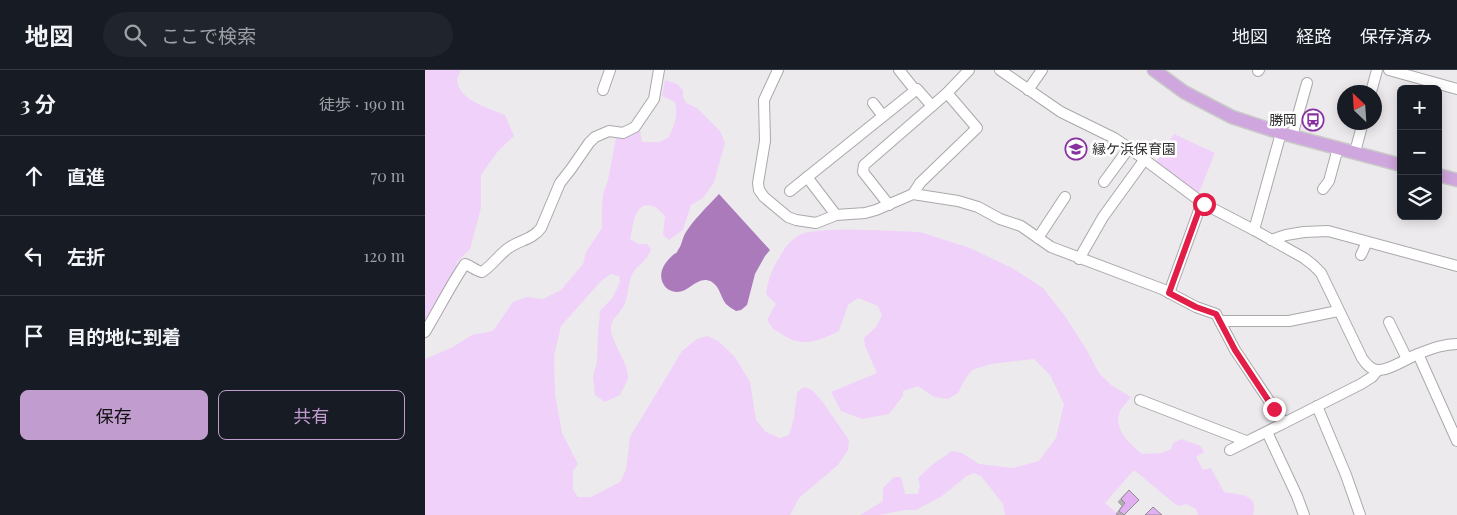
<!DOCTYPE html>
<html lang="ja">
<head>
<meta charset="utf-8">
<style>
  :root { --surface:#171b24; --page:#20242c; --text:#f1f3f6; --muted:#9ea1a6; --line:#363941; --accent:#c19ccf }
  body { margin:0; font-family:"Playfair Display","Noto Sans JP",serif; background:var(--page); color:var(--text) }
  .controls { position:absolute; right:15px; top:15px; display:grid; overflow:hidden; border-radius:8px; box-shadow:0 2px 12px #0003 }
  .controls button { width:45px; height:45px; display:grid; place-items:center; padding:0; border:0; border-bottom:1px solid var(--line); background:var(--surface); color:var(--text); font:25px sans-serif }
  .compass { position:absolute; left:912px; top:15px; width:45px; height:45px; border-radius:50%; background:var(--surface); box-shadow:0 2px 12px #0003; rotate:335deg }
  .stop { position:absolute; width:15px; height:15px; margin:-11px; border:4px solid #e11d48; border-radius:50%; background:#fff }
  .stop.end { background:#e11d48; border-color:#fff; box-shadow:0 1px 5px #0008 }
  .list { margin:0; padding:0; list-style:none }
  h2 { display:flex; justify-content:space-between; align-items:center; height:65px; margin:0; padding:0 20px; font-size:21px }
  h2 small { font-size:16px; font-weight:400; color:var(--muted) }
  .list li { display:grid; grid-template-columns:32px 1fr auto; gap:15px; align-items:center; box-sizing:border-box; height:80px; padding:0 20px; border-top:1px solid var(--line) }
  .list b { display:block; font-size:19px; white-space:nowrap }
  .list em { font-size:16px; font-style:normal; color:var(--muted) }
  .actions { display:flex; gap:10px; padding:15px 20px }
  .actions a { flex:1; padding:11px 0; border:1px solid var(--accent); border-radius:8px; text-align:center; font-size:18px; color:var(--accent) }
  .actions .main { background:var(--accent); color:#111 }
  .icon { flex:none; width:28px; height:28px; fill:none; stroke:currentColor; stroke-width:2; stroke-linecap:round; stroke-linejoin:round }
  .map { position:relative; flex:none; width:1032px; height:445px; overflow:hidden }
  header { display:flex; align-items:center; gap:30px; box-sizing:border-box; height:70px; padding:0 25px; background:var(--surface); border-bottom:1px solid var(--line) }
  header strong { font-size:24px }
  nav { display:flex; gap:28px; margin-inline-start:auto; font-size:18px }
  .search { width:350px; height:45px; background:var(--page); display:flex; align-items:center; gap:12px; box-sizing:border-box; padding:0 18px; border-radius:28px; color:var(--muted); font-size:19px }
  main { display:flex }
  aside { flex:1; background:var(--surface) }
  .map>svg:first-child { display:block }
  .green { fill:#f0d1fa }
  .water { fill:#aa7abb }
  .building { fill:#e2aff3; stroke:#8f8c90; filter:url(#shadow) }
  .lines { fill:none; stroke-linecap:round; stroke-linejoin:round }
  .minor-casing { stroke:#aba8ac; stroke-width:12 }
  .major-casing { stroke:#c9c9c9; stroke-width:15 }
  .minor { stroke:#fff; stroke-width:10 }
  .major { stroke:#cfa6dd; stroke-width:12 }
  .route { stroke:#e11d48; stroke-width:6 }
  .labels { text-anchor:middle; stroke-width:5; stroke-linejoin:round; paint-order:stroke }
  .poi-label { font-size:14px; fill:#302f30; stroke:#fff; text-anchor:end }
</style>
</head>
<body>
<header>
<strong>地図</strong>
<div class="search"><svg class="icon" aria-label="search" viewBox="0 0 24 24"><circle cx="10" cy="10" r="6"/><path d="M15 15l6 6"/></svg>ここで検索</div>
<nav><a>地図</a><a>経路</a><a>保存済み</a></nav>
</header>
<main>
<aside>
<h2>3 分<small>徒歩 · 190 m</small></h2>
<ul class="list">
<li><svg class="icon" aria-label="ahead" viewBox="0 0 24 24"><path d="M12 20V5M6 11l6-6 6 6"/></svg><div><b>直進</b></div><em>70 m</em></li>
<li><svg class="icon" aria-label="left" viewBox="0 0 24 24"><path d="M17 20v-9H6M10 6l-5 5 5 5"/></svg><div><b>左折</b></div><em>120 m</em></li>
<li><svg class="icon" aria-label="arrive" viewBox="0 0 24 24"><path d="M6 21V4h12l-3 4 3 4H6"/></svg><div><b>目的地に到着</b></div></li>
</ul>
<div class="actions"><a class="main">保存</a><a>共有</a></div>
</aside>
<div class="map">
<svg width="1032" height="445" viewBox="0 0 1032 445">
  <defs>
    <filter id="shadow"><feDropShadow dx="-3" dy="3" stdDeviation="0" flood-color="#0004"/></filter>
  </defs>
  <rect width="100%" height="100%" fill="#edeaee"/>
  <g class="green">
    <path d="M0,0H36C34,4 32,8 32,11C35,31 64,38 80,45L89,66L73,81L56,105V138L45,179L32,192L27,213L0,266Z"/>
    <path d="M240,10L252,14L258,20V27L261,33L272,38L295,61L300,73L289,112L278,128L266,135L258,160L244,170L238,165L240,146C236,142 232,137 227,136C209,130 208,158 205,169L214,174H222L226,179C222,192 214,193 208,203C202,213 204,227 198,237C195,244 187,248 186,256C184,269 204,294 203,307C202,313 197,320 195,325L180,332L170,325L168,307L172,291L173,264L175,241L188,227L195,212L194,206L186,204L176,211L136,256L129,286L130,324L137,363L153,394L148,401V420L153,427H166L195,412L201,400L205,367L257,281L272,269L282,266L293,271L310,287L325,312L331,350L341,362L355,368L364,365L369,348L372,322L379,317L387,320L397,331L424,370L423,380L413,395L374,428L365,445H0V289L28,277L47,265L68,261L88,232L101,227L118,229L136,220L158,194L161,182L177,158V137L178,124L183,110L191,68C200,67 206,60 215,60L217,72H234L243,68C250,55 253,47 250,32L237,26Z"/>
    <polygon points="749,64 790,83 773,125 730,94"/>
    <path d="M448,160L495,162L545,178L587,198L618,218L640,246L661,279L674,303L686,315L706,327C702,332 696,338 694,344C689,360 706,375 717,384L737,383L746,379L748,373L756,369L776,376L779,382L771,387L778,400L786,398L799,422C814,425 834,423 828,445H773L771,439L761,434L754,436L750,434L709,400L680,433L694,445H580L578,434L556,406L549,403L542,406L517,426L491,440H480L454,445H435L458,431V418L469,407H476L480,424H493L495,416L493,408L507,395L527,381L537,383L554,394L588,398L614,391L631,368L639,334L625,305L609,289L566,294L547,300L539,311L533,323L523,329L509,327L493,316L478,321V326L464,344L437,349L416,341L406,322L452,303L440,276L439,268L451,257L457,245L453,236L433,228L423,235L414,261C400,268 384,276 368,270C361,268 355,262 348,259L342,250L351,234L341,224C343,210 347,199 354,188C359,179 365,170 375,165C387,158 432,160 448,160Z"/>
  </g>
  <path class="water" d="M294,124L345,180L340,186L330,204L322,235L316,240L311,241C308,239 304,237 301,234C296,228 295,217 287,212C273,204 265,222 252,222C247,222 241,219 239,215C232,204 239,193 248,185C251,183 252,183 253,180C257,175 257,168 261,162C269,149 283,136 294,124Z"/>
  <g class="building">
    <polygon points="704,420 714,430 699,445 694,441 700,433 696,429"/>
    <polygon points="728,437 737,445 720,445"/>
  </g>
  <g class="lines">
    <g class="minor-casing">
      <g id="minor">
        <polyline points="353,0 339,30 340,71 333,113 334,120 339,127 363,147 371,150 391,153 411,145 440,143 451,140 488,124 533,131 553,137 575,149 596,156 626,177 737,219 771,237 791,244 810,280 859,353 936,314 947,307 953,300"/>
        <polyline points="474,0 490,20"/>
        <path d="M575,0L636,42L689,68L704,78L779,134L829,160L879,188L888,195L896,203L937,288C941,294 945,299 952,300C964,301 982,288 993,284C1006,279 1018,274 1032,274"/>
        <polyline points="964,0 1032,19"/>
        <polyline points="833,1 834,0"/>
        <polyline points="178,20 185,0"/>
        <polyline points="603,20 617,0"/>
        <polyline points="946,22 952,0"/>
        <polyline points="448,33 458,46"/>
        <polyline points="867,66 882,13"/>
        <polyline points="930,82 938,52"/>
        <polyline points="382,107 411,145"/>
        <polyline points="679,112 704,78"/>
        <polyline points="898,119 904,111 913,78"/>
        <polyline points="365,121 492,19 507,36"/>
        <polyline points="488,124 495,113 552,58 522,23"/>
        <polyline points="464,135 438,102 439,95 522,23 544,0"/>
        <polyline points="829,160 856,63"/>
        <polyline points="613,168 640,127"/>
        <polyline points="846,170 861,165 879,162 903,161 1032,196"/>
        <polyline points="936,185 942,172"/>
        <polyline points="654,189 678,147 720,89"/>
        <polyline points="744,223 777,132"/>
        <polyline points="795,251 864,251 913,241"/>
        <polyline points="964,252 982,289"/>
        <path d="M0,262C14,239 25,216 40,194C46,196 51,201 57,202C68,195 74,184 85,177C96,170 108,169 116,158L135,113L146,99L164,73L170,67L184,61L198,63L210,57L229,29L234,0"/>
        <polyline points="993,284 1032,371"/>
        <polyline points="715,330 821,371"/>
        <polyline points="892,336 921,405 935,445"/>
        <polyline points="842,362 872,426 879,445"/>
        <polyline points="805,380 859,353"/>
      </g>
    </g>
    <g class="major-casing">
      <g id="major">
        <polyline points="729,0 759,22 807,47 856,63 976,95"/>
        <polyline points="1013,105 1032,110"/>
      </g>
    </g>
    <use href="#minor" class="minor"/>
    <use href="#major" class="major"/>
  </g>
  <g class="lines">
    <polyline class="route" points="779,134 777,132 744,223 771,237 791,244 810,280 849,339"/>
  </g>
  <defs>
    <g id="bus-ring" transform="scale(1.125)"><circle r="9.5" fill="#fff" stroke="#8732a0" stroke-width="1.5"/><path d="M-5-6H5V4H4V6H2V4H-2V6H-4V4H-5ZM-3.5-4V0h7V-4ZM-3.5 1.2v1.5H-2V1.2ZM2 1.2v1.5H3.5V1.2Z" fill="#8732a0"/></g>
    <g id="school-ring" transform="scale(1.125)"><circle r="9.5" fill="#fff" stroke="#8732a0" stroke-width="1.5"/><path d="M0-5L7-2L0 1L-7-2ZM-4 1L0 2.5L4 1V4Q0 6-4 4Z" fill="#8732a0"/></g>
  </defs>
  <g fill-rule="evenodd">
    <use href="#bus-ring" x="888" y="50"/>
    <use href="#school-ring" x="651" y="79"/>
  </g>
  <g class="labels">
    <g class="poi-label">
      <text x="872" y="55">勝岡</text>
      <text x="667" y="84" text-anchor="start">縁ケ浜保育園</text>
    </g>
  </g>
</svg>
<div class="controls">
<button>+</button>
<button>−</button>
<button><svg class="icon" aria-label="layers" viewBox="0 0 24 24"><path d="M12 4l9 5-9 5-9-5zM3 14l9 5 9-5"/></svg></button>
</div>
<svg class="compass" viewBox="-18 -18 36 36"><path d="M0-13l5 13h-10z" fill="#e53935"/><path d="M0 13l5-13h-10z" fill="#9ea1a6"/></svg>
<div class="stop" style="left:779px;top:134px"></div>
<div class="stop end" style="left:849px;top:339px"></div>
</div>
</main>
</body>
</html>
